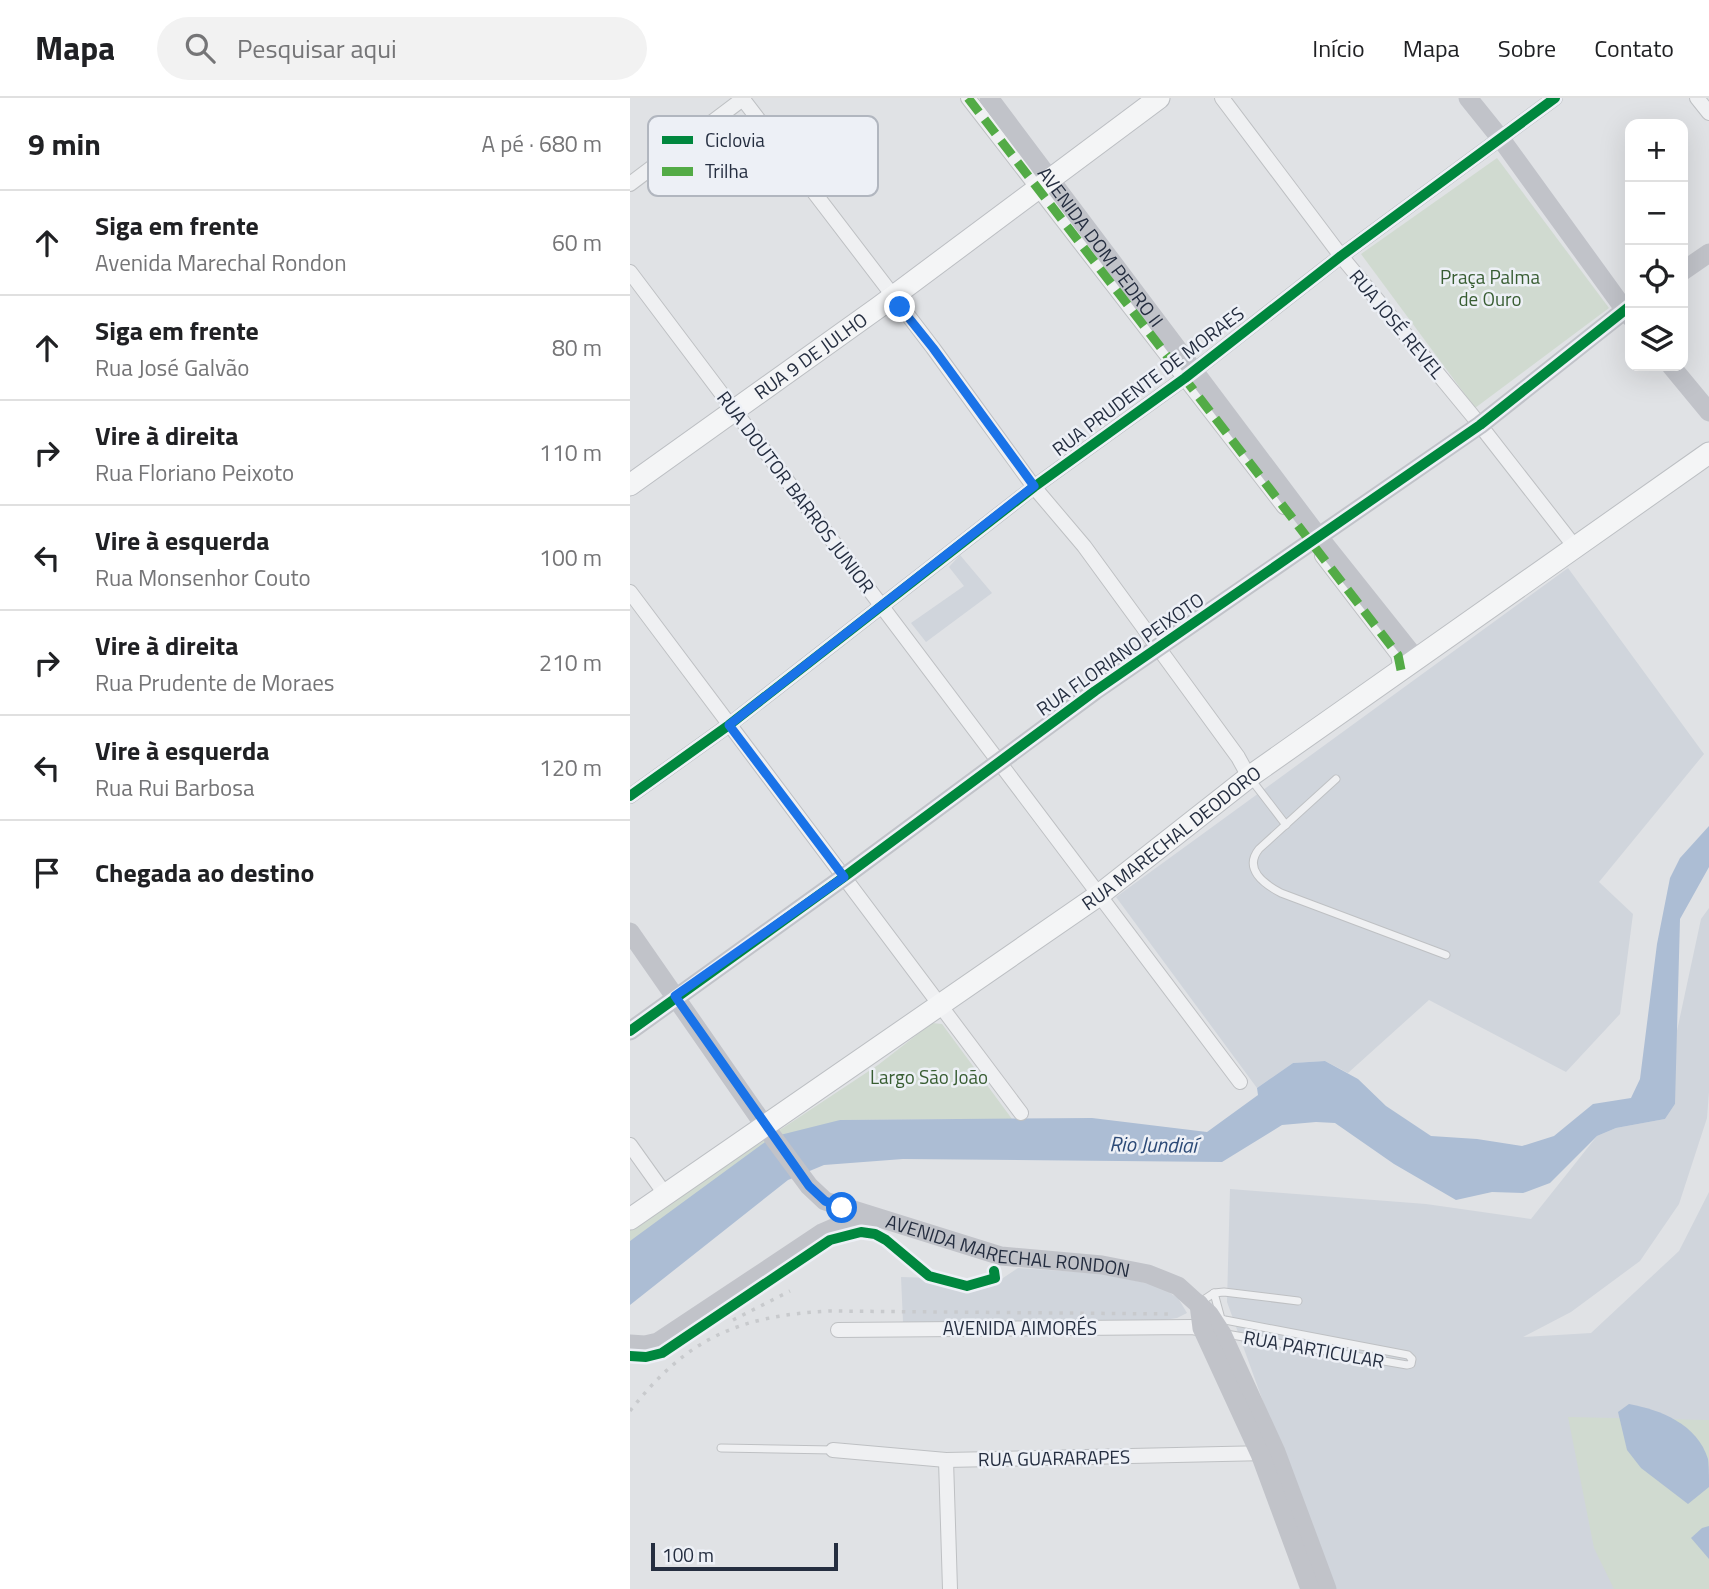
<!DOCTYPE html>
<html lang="pt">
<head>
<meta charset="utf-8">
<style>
  :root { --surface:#fff; --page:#f2f2f2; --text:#202124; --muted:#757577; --line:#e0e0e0 }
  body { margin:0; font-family:"Titillium Web",sans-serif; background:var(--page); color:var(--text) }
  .controls { position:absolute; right:21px; top:21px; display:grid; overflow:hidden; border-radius:14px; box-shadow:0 7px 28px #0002 }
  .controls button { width:63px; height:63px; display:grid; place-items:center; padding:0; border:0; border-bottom:2px solid var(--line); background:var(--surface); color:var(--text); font:35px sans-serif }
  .scale { position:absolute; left:21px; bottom:18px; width:187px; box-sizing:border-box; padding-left:7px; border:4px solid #252e40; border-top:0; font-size:19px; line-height:24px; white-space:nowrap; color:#252e40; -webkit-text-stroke:5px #edf0f6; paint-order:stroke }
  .stop { position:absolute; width:21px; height:21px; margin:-16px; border:5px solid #1a73e8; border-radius:50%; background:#fff }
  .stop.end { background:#1a73e8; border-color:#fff; box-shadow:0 2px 7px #0008 }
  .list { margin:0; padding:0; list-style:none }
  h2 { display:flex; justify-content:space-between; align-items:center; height:91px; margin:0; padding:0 28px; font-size:30px }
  h2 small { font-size:23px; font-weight:400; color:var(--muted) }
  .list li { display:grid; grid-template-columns:46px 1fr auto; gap:21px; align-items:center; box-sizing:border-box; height:105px; padding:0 28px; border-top:2px solid var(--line) }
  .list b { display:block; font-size:26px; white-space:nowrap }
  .list p { margin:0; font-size:23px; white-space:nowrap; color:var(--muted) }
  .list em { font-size:23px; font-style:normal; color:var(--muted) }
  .icon { flex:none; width:38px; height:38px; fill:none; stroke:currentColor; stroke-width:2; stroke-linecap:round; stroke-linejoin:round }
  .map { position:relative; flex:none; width:1079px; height:1491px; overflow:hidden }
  header { display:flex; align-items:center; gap:42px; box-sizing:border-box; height:98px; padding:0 35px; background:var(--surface); border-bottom:2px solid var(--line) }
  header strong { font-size:33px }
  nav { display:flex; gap:38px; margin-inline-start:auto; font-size:24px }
  .search { width:490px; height:63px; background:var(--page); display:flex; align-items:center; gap:18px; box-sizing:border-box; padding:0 24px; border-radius:38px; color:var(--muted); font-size:26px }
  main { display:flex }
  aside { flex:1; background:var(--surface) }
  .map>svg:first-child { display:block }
  .built { fill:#d0d5dc }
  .green { fill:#d0dad0 }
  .water { fill:#acbdd4 }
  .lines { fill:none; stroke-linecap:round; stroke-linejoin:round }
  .lane-casing { stroke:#bec0c3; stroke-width:9 }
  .street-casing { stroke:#bec0c3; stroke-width:16 }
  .primary-casing { stroke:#bcbfc3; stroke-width:23 }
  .lane { stroke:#eff0f2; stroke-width:7 }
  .street { stroke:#eff0f2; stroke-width:14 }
  .secondary { stroke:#c1c3c9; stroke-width:19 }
  .primary { stroke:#f4f5f6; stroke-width:21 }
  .rail { stroke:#c8cacd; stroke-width:3.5; stroke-dasharray:3.5 7; stroke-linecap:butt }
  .quiet { stroke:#53ab46; stroke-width:9; stroke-dasharray:18 9; stroke-linecap:butt }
  .cycleway-casing { stroke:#edf0f6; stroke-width:15 }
  .cycleway { stroke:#00873e; stroke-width:10 }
  .route { stroke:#1a73e8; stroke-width:9 }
  .labels { text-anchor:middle; stroke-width:5; stroke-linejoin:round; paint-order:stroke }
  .street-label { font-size:19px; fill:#252e40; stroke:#edf0f6 }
  .park-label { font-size:19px; fill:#385d32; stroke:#edf0f6 }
  .water-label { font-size:21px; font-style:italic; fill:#2c4a77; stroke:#edf0f6 }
  .key { fill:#edf0f6; stroke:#b1b6bf; stroke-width:2 }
  .key-label { font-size:19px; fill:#252e40 }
</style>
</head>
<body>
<header>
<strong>Mapa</strong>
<div class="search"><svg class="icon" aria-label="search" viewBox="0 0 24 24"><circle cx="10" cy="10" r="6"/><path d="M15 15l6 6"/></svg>Pesquisar aqui</div>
<nav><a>Início</a><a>Mapa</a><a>Sobre</a><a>Contato</a></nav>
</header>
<main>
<aside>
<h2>9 min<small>A pé · 680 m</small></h2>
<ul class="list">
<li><svg class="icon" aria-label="ahead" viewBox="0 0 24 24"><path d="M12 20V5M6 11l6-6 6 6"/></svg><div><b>Siga em frente</b><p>Avenida Marechal Rondon</p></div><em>60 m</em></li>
<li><svg class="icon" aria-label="ahead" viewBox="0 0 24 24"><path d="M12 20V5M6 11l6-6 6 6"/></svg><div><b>Siga em frente</b><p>Rua José Galvão</p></div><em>80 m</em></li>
<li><svg class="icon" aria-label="right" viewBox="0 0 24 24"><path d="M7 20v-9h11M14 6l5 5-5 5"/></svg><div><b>Vire à direita</b><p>Rua Floriano Peixoto</p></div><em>110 m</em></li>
<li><svg class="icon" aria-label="left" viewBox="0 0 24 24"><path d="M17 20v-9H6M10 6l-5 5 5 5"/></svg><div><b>Vire à esquerda</b><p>Rua Monsenhor Couto</p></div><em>100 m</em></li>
<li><svg class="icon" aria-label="right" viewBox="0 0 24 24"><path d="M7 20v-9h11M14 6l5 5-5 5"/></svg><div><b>Vire à direita</b><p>Rua Prudente de Moraes</p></div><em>210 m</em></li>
<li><svg class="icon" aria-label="left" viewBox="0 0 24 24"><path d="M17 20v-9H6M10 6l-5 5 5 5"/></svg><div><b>Vire à esquerda</b><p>Rua Rui Barbosa</p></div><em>120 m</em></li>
<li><svg class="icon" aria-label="arrive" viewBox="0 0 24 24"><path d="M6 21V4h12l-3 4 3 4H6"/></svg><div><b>Chegada ao destino</b></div></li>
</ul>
</aside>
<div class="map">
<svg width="1079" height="1491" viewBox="0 0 1079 1491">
  <rect width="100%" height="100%" fill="#e0e2e5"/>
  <g class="built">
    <polygon points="330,457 362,495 296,544 281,525 334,488 319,469"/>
    <polygon points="938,470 1074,656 969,784 1003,816 990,916 936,974 799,902 718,975 695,963 663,965 627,990 486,799"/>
    <polygon points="1079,810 1079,994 1077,1020 1049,1106 1010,1163 941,1214 893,1239 961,1235 1049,1153 1079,1094 1079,1491 701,1491 597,1204 600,1091 796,1106 901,1121 967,1038 986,1030 1035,1021 1045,1006 1045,942 1071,821"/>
    <polygon points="388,1170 476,1176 529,1188 548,1200 557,1215 547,1220 507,1226 273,1224 271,1179 370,1182"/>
  </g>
  <g class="green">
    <polygon points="867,60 979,210 845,310 731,156"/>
    <polygon points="302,925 312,926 382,1021 210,1022 0,1143 0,1131 248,967"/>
    <polygon points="938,1319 1079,1322 1079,1491 984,1491 964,1450"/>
  </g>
  <g class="water">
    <polygon points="1079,728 1079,769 1050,821 1045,1006 1035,1021 986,1030 967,1038 920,1085 893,1095 862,1094 826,1102 764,1066 705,1025 686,1024 652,1027 592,1064 273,1061 194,1067 158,1082 0,1207 0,1143 142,1039 210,1022 462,1020 577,1034 628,997 627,990 663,965 695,963 728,981 756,1008 801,1038 847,1041 892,1048 924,1038 963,1006 1001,1000 1010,981 1027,846 1040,780 1050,760"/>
    <path d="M999,1306C1031,1312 1067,1326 1078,1361C1079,1369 1079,1380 1079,1389L1058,1406L1011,1370L997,1352L988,1314Z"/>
    <polygon points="1079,1428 1079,1461 1061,1440 1072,1430"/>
  </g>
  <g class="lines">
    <g class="lane-casing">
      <g id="lane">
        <polyline points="620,680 656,727"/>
        <path d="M706,681L629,751C613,771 634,786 651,795L816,857"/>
        <polyline points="584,1195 591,1221 595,1222 778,1257 782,1261 781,1266 777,1267 596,1236"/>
        <polyline points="569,1205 584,1195 594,1194 668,1203"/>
        <polyline points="91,1350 203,1352"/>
      </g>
    </g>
    <g class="street-casing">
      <g id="street">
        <polyline points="112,0 303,250 404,389 454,448 608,659 619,679"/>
        <polyline points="338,0 654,409"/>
        <polyline points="592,0 711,158 846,322 945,449"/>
        <polyline points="1067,0 1079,15"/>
        <polyline points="0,86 114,0"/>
        <polyline points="0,174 610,984"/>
        <polyline points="692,458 768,557 771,572"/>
        <polyline points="0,494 391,1015"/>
        <polyline points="0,698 99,627 404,389 555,280 711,158 925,0"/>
        <polyline points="0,1047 35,1096"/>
        <polyline points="208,1232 562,1229 580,1232"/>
        <polyline points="203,1352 316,1362 638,1355"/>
        <polyline points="316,1362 320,1491"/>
      </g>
    </g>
    <g class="primary-casing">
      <g id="primary">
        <path id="s3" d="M0,387L249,209L529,0"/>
        <path id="s4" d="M0,1121L469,797L619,679L1079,355"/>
      </g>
    </g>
    <use href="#lane" class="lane"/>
    <use href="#street" class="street"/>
    <g class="secondary">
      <path id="s1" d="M359,0L688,438L786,561"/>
      <polyline points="838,0 871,41 1000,219"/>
      <polyline points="1053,173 1079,155"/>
      <polyline points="1041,268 1079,314"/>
      <path id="s2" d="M0,834L139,1034L179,1088L195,1103L371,1158L472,1167L518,1176L548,1188L579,1216L592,1236L646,1354L697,1491"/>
      <polyline points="0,933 214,779 465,593 850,327 1000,208"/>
      <polyline points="569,1206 572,1230 630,1356 680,1491"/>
      <polyline points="0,1246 15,1247 28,1244 192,1135 215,1125 241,1121"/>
    </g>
    <use href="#primary" class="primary"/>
    <g class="rail">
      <polyline points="103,1222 160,1193"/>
      <path d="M0,1313C57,1240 108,1218 199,1213L544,1216"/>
    </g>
    <polyline class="quiet" points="338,0 768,557 771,572"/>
    <g class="cycleway-casing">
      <g id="cycleway">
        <polyline points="0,698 99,627 404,389 555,280 711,158 925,0"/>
        <polyline points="0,933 214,779 465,593 850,327 1000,208"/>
        <polyline points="0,1258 16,1259 32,1255 200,1142 231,1134 245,1136 256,1142 299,1178 337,1188 365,1180 364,1173"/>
      </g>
    </g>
    <use href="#cycleway" class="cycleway"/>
  </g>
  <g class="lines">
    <polyline class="route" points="212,1110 195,1103 179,1088 45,898 214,779 99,627 404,388 303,250 270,209"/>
  </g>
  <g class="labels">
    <g class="street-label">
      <text dy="7" stroke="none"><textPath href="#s1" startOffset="186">AVENIDA DOM PEDRO II</textPath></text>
      <text transform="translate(767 226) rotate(50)" y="7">RUA JOSÉ REVEL</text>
      <text dy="7" stroke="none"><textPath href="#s3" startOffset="222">RUA 9 DE JULHO</textPath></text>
      <text transform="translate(518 283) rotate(-37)" y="7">RUA PRUDENTE DE MORAES</text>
      <text transform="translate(166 394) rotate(53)" y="7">RUA DOUTOR BARROS JUNIOR</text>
      <text transform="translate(490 556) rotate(-35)" y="7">RUA FLORIANO PEIXOTO</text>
      <text dy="7" stroke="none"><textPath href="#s4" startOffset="662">RUA MARECHAL DEODORO</textPath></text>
      <text dy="7" stroke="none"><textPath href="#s2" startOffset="522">AVENIDA MARECHAL RONDON</textPath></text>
      <text x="390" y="1237">AVENIDA AIMORÉS</text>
      <text transform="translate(684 1251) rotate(10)" y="7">RUA PARTICULAR</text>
      <text transform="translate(424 1360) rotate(-1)" y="7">RUA GUARARAPES</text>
    </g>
    <g class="park-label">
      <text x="860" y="186">Praça Palma<tspan x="860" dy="22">de Ouro</tspan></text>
      <text x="299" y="986">Largo São João</text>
    </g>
    <g class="water-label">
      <text transform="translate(523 1047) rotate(1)" y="7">Rio Jundiaí</text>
    </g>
  </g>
  <rect x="18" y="18" width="230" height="80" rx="10" class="key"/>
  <rect x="32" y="38" width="31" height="8" fill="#00873e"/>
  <rect x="32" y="69" width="31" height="9" fill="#53ab46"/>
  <g class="key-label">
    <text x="75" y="49">Ciclovia</text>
    <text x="75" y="80">Trilha</text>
  </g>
</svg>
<div class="controls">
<button>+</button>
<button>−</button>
<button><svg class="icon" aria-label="locate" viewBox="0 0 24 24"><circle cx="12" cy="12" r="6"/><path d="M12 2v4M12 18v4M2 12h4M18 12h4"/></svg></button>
<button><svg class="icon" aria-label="layers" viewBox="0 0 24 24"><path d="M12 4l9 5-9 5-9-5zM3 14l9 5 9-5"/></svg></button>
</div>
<div class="scale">100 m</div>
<div class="stop" style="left:212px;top:1110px"></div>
<div class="stop end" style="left:270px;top:209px"></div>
</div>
</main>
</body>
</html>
